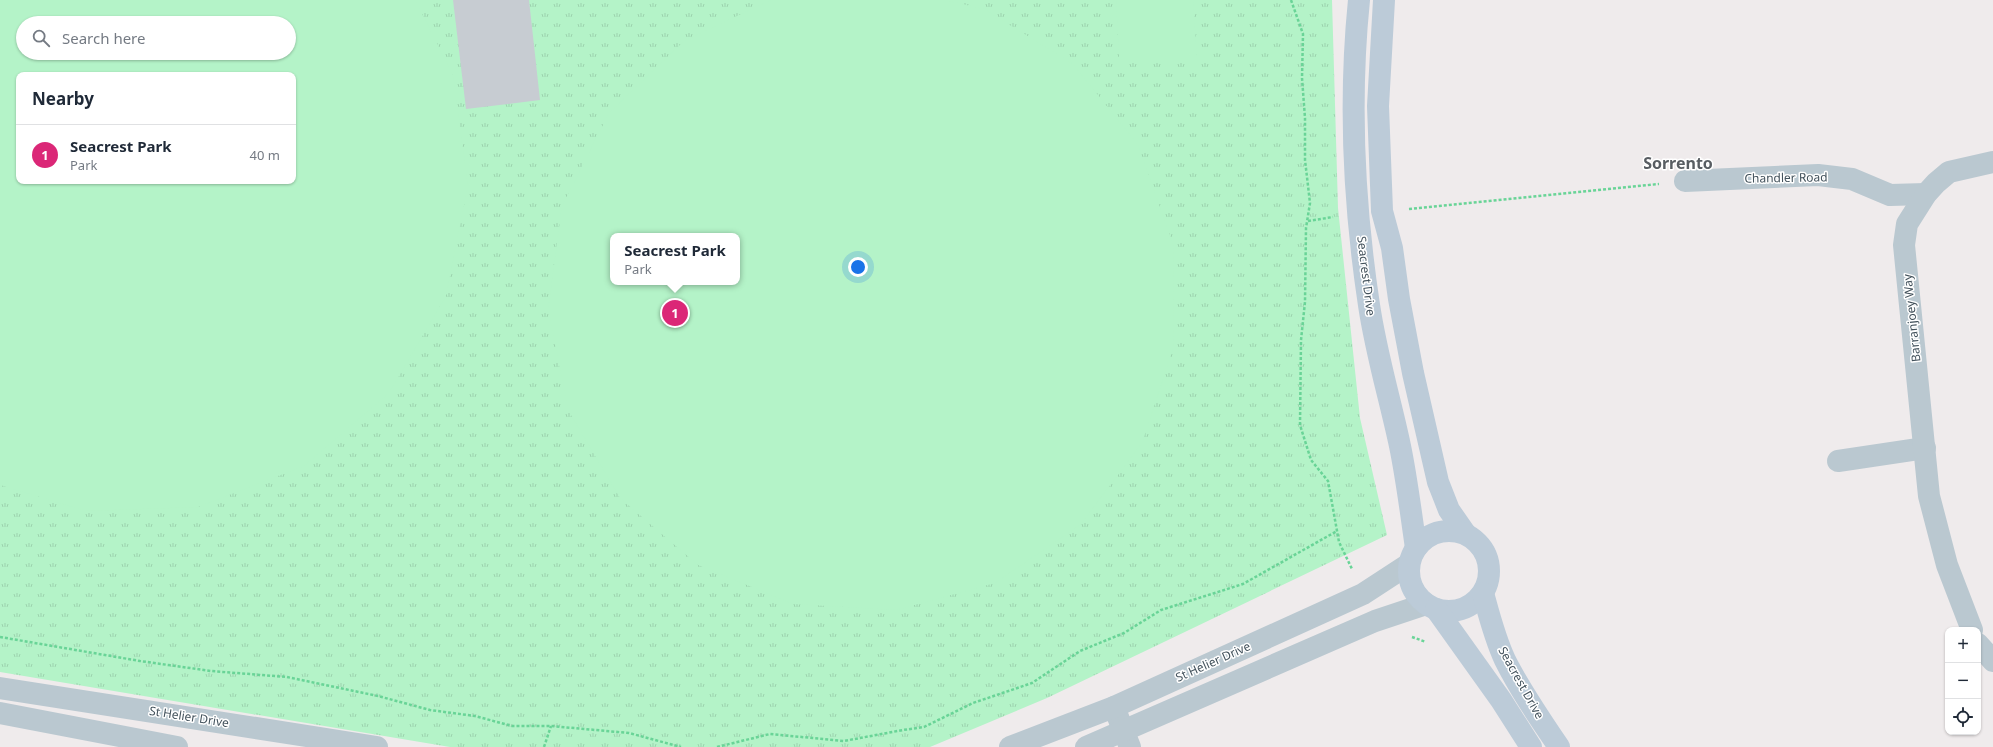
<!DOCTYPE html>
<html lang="en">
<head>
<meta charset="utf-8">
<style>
  :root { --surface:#fff; --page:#f6f6f7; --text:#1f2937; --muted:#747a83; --line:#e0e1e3; --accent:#db2777 }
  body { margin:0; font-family:"Noto Sans",sans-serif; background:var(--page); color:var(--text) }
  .controls { position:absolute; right:12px; bottom:12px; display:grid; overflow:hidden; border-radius:8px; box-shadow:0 1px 3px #0004 }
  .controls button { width:36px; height:36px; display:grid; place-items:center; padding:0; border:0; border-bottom:1px solid var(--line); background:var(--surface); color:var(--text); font:20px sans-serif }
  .you { position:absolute; left:858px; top:267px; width:14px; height:14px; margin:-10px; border:3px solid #fff; border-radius:50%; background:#1a73e8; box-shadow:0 0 0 6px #1a73e833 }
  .badge { display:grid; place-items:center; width:26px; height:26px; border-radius:50%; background:var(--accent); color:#fff; font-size:13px; font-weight:700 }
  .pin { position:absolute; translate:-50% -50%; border:2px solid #fff; box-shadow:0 1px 4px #0006 }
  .popup { position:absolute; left:610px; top:233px; width:130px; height:52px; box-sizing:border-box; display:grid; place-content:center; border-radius:8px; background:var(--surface); filter:drop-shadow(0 1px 3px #0005); font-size:13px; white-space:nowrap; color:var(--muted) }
  .popup b { font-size:15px; color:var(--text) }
  .popup::after { content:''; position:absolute; left:50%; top:100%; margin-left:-8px; border:8px solid transparent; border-top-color:var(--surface) }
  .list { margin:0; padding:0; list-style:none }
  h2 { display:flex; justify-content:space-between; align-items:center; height:52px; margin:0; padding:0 16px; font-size:17px }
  h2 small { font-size:13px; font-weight:400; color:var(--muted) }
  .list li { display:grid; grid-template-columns:26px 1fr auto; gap:12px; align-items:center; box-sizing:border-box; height:60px; padding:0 16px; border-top:1px solid var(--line) }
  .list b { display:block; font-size:15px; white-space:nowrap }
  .list p { margin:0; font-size:13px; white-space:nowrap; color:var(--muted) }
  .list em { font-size:13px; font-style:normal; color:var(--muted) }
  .icon { flex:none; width:22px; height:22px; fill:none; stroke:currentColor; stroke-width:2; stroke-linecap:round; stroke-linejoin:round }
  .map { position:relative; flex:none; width:1993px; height:747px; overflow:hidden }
  .search { position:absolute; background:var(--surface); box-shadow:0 1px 3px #0004; left:16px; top:16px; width:280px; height:44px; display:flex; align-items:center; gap:10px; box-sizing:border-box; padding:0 14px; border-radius:22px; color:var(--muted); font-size:15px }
  .panel { position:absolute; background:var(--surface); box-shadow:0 1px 3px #0004; left:16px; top:72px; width:280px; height:112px; border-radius:8px }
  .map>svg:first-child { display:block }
  .grass { fill:url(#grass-tufts); fill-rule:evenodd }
  .pitch { fill:#b4f3c8; fill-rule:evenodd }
  .building { fill:#c7ccd2 }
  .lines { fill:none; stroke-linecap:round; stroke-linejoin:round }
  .path { stroke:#69d497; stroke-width:2.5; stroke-dasharray:3 2; stroke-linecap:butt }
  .minor { stroke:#bac8d0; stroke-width:22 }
  .tertiary { stroke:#bac8d0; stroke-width:22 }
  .secondary { stroke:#bccbd8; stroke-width:22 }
  .labels { text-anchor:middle; stroke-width:3; stroke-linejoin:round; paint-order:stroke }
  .street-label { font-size:12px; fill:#42515b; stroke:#fff }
  .district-label { font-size:16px; font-weight:bold; fill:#585d62; stroke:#fff }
</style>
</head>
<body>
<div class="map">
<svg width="1993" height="747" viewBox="0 0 1993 747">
  <defs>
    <pattern id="grass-tufts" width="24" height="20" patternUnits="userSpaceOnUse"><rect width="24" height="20" fill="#b4f3c8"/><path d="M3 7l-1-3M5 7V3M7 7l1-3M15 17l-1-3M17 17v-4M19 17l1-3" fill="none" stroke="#9cd2ae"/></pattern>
  </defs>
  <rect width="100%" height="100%" fill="#efebec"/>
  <path class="grass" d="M0,0H1332L1338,208L1360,418L1387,535L1047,698L930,747H450L0,672ZM23,23H289V53H23ZM19,75H293V181H19ZM613,236H737V282H613Z"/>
  <g class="pitch">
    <path d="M0,0H415L453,75L468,186L446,296L389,393L304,466L198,507L86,511L0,485ZM23,23H289V53H23ZM19,75H293V181H19Z"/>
    <path d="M771,0H945L984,9L1073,64L1138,145L1173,244L1174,346L1142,443L1080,525L995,583L896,610L793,604L698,565L620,498L568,410L548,310L562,206L609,113L684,41ZM613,236H737V282H613Z"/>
    <polygon points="1116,0 1193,0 1197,57 1119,57"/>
  </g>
  <polygon class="building" points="453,0 529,0 540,100 466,109"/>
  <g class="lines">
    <g class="path">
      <polyline points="1291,0 1303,34 1302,78 1305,118 1305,160 1310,203 1306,228 1305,302 1301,340 1300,425 1311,460 1328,481 1339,542 1352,569"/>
      <polyline points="1409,209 1659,184"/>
      <polyline points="1308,221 1333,217"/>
      <polyline points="0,637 140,661 211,671 287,677 378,696 430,710 475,716 512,726 551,726 629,733 681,747"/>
      <polyline points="1412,637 1426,642"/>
      <polyline points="544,747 551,726"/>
      <polyline points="717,747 770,734 844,741 903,730 924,727 973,703 1032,683 1080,651 1124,633 1161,610 1243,584 1337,531"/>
    </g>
    <g class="minor">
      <polyline points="1685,181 1818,175 1852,179 1890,195 1926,194"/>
      <polyline points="1838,461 1925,448"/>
      <polyline points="1972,630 1947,565 1929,496 1904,245 1907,224 1926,194 1936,183 1949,172 1993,162"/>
      <polyline points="1978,644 1993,661"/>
      <polyline points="1114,707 1130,747"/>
    </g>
    <g class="tertiary">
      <polyline points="0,688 377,747"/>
      <polyline points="0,713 177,747"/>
      <polyline points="1010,747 1114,707 1363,594 1409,564"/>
      <polyline points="1086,747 1375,621 1426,604"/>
    </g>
    <g class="secondary">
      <path d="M1359,0C1349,99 1354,206 1369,305C1376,353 1390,399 1400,446C1407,480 1411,514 1416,548"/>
      <polyline points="1384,0 1378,106 1382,211 1392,248 1399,299 1413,373 1438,482 1449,510 1465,533"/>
      <circle cx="1449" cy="571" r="40"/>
      <path d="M1483,593C1489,615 1495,639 1505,660C1520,690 1540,719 1559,747"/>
      <polyline points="1436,609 1501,700 1531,747"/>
    </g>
  </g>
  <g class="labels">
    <g class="street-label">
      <text transform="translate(1786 178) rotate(-1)" y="4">Chandler Road</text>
      <text transform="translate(1366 276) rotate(83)" y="4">Seacrest Drive</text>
      <text transform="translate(1912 318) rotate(-96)" y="4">Barranjoey Way</text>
      <text transform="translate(1213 662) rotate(-24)" y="4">St Helier Drive</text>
      <text transform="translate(1521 683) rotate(61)" y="4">Seacrest Drive</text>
      <text transform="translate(189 717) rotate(9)" y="4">St Helier Drive</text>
    </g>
    <g class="district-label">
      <text x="1678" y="169">Sorrento</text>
    </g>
  </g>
</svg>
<div class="controls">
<button>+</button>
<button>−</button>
<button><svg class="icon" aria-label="locate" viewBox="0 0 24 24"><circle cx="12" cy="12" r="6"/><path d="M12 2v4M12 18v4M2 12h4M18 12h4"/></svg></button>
</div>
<div class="you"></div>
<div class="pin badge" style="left:675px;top:313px">1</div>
<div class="popup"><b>Seacrest Park</b>Park</div>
<div class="search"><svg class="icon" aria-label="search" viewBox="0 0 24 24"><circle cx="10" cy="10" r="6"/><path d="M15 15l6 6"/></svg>Search here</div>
<section class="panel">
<h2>Nearby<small></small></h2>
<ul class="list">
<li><span class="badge">1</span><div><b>Seacrest Park</b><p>Park</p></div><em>40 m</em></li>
</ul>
</section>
</div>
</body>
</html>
